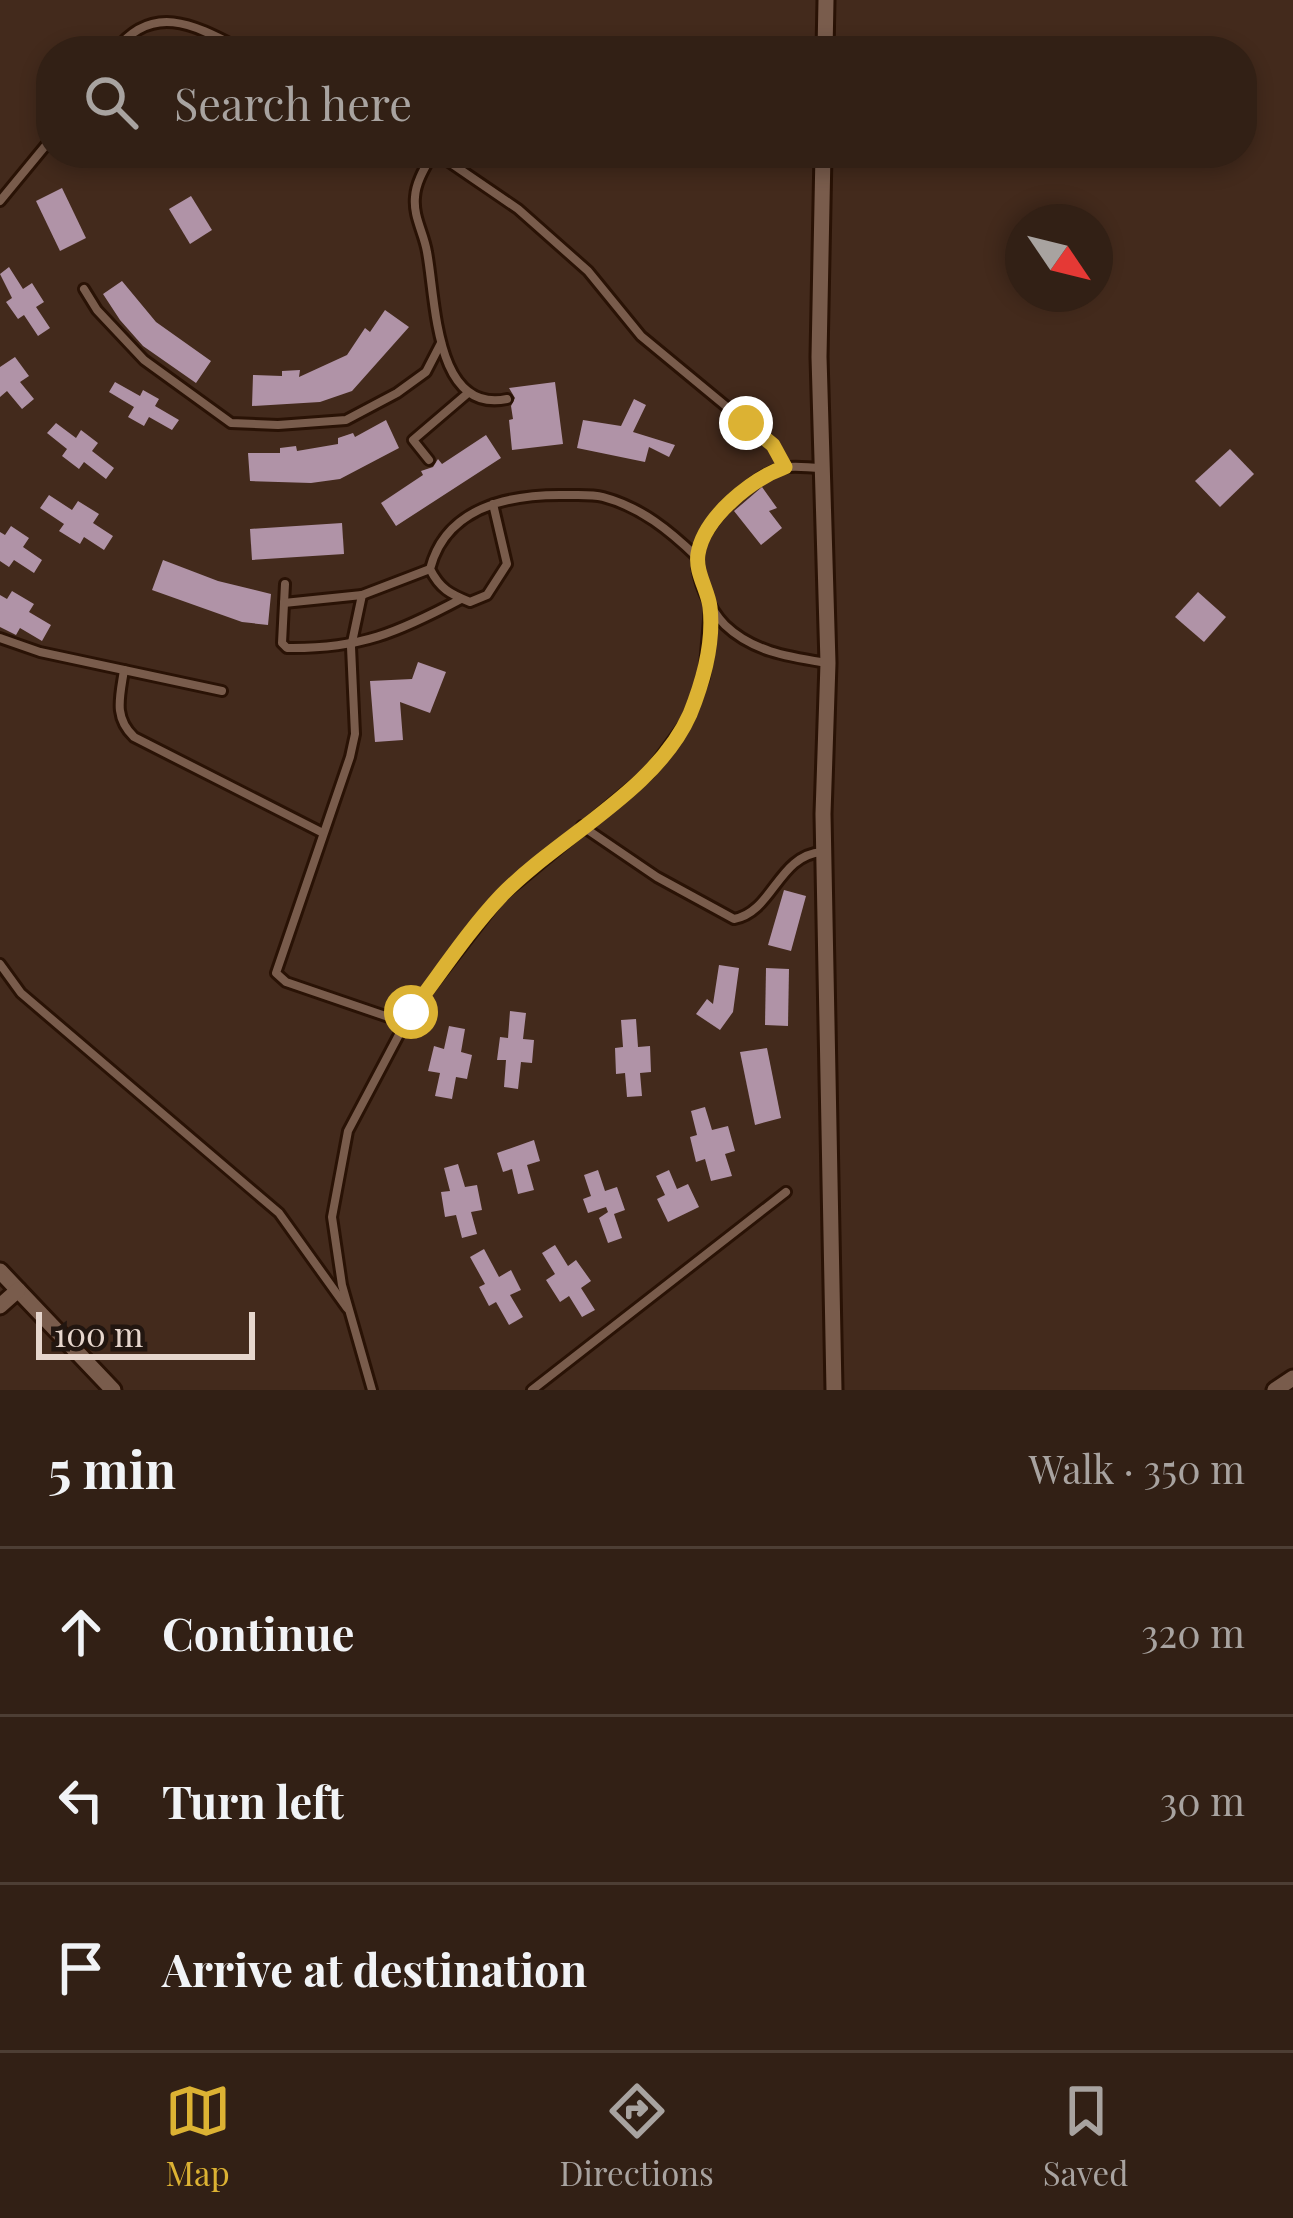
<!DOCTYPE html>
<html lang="en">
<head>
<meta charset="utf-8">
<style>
  :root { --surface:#322015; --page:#3d2d22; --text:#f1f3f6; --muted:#a8a3a0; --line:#4d3e34; --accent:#dcb233 }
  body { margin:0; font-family:"Playfair Display",serif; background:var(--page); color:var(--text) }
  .compass { position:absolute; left:1005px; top:204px; width:108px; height:108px; border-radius:50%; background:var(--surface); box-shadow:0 6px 18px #0003; rotate:125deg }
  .scale { position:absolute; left:36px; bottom:30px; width:219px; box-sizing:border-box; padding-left:12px; border:6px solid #e6d6cd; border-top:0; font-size:33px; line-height:42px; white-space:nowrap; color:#e6d6cd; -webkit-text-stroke:9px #221610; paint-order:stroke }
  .stop { position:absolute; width:36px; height:36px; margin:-27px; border:9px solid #dcb233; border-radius:50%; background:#fff }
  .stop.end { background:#dcb233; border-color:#fff; box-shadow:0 3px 12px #0008 }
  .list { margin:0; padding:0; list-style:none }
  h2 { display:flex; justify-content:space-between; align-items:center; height:156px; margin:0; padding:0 48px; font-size:51px }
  h2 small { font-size:39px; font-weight:400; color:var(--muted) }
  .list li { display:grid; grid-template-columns:78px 1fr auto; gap:36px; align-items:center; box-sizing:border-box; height:168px; padding:0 48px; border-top:3px solid var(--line) }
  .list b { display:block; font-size:45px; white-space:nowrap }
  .list em { font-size:39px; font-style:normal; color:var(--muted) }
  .icon { flex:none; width:66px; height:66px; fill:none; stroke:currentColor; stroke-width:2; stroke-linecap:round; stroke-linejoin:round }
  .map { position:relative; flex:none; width:1293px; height:1390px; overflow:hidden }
  .search { position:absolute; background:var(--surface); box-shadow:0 6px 18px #0003; left:36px; right:36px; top:36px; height:132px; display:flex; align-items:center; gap:30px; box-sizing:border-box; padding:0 42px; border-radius:48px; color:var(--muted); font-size:45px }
  .sheet { height:660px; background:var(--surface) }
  nav { display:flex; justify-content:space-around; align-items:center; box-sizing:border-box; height:168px; border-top:3px solid var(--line); background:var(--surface); font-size:33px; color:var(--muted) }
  nav a { display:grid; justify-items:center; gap:6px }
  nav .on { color:var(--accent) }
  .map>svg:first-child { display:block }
  .building { fill:#b093a7 }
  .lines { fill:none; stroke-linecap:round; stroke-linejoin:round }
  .lane-casing { stroke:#291205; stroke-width:14 }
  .street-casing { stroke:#291205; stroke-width:21 }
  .lane { stroke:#795c4c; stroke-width:8 }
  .street { stroke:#795c4c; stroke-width:15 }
  .route { stroke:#dcb233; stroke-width:15 }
</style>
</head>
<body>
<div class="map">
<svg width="1293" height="1390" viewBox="0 0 1293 1390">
  <rect width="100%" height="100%" fill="#432a1c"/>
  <g class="building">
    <polygon points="62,188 86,238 60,251 36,201"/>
    <polygon points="191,196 212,230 190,244 169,209"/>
    <polygon points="9,267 23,289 32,283 44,302 36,307 50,328 38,336 24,315 18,319 6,302 12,298 0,274"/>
    <polygon points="122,281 156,322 211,361 196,383 143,346 120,320 103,294"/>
    <polygon points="385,310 409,327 352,391 320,402 252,406 253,375 282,376 282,371 300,370 299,377 347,355 365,328 370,332"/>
    <polygon points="15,357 29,376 20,382 34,399 22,409 7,391 0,397 0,367"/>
    <polygon points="115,382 140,396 143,390 159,399 155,406 179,420 172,430 149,417 144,426 128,417 134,407 109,392"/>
    <polygon points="555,382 563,444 512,450 509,420 513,419 511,406 515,398 509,388"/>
    <polygon points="634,399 646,405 633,432 675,445 669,457 649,447 645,462 577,448 583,420 621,426"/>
    <polygon points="386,420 399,448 340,479 311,483 250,481 248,453 280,453 280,448 296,446 297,451 338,444 338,438 353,433 355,437"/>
    <polygon points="56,423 76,438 81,430 98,443 92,451 114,468 106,479 84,462 79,469 62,456 67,449 47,433"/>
    <polygon points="486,435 501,458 396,526 381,503 423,475 421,471 433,467 438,459 442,464"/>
    <polygon points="1230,449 1254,474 1220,507 1195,481"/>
    <polygon points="762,487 777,508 769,511 782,528 761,545 734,511"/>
    <polygon points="49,495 72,510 78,501 99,514 93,523 113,536 104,550 84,537 80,544 59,531 64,524 40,508"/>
    <polygon points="342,523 344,554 252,560 250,529"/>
    <polygon points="11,526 29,538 23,547 42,560 34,573 14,560 9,567 0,561 0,532 5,535"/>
    <polygon points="163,560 218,581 271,594 268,625 242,622 152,590"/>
    <polygon points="12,591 34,604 29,612 51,625 42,641 20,628 16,635 0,627 0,595 7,599"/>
    <polygon points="1198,592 1226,617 1204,642 1175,617"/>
    <polygon points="418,662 446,672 430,713 400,702 403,740 375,742 370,681 412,679"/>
    <polygon points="784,890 806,896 791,951 768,945"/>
    <polygon points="719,965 739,968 733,1012 720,1030 696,1014 707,999 713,1004"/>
    <polygon points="766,968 789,969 788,1026 765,1025"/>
    <polygon points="510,1011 526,1013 523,1039 534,1040 532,1063 521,1062 518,1089 504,1087 506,1060 497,1060 500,1037 508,1038"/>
    <polygon points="636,1019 638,1047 650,1046 651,1072 640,1073 642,1096 627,1097 625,1073 616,1074 615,1048 623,1047 621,1020"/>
    <polygon points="449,1026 465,1029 461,1052 472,1055 467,1079 456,1077 452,1099 435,1096 440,1073 428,1071 434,1046 444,1049"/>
    <polygon points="767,1048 781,1118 755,1125 740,1052"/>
    <polygon points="705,1107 712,1130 728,1126 735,1151 725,1154 732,1176 711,1181 705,1159 696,1162 690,1137 697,1135 691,1111"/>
    <polygon points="534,1140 540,1161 527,1165 534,1190 518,1194 512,1169 503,1172 497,1153"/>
    <polygon points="458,1164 465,1187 477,1185 482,1210 471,1212 477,1234 462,1238 456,1215 445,1217 441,1192 450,1191 444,1168"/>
    <polygon points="598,1170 605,1191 617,1187 625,1210 614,1214 622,1238 608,1243 599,1218 608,1212 606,1207 588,1213 583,1199 591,1196 584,1175"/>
    <polygon points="669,1170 677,1189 688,1184 699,1207 668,1222 657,1199 665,1195 656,1176"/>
    <polygon points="555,1245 568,1266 576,1260 591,1281 581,1288 595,1310 582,1317 569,1296 560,1302 546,1280 555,1274 542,1253"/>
    <polygon points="484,1249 499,1277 511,1270 521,1290 510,1295 523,1317 509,1325 496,1302 489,1306 479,1287 485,1284 470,1257"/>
  </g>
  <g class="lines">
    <g class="lane-casing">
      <g id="lane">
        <path d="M115,51C154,0 198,27 245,51"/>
        <path d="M433,153C426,166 416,181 415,197C413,217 424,233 427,252C436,299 434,414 507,399"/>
        <polyline points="436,153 518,209 588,271 641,336 773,445 785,467"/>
        <polyline points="0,201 51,139"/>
        <polyline points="84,289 97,310 144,360 231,423 278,425 346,420 397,393 426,372 441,343"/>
        <polyline points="429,460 413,440 468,393"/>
        <path d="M820,468C808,468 794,465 783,468C753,474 699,526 697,558C696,580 710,610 725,625C753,652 790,657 827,663"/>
        <path d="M493,504L507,564L487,595L470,602C450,594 440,589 430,569C446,507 509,494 566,495C578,495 592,494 603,497C641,507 670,531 697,557"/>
        <path d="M285,584L282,643L287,648C360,649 397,633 461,599"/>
        <polyline points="362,595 351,647 355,734 350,757 276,973 286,982 406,1023"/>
        <polyline points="284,603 362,595 430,569"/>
        <polyline points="0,638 40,652 222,691"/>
        <path d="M124,670C120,697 113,717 134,737L321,832"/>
        <path d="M582,826L657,877L734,919C773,912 778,855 822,852"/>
        <polyline points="0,964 21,993 279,1213 347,1308"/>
        <polyline points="372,1390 342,1285 332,1217 348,1131 411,1012 500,897 649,773 687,721 704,677 710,608"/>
        <polyline points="532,1390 786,1192"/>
      </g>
    </g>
    <g class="street-casing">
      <g id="street">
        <polyline points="825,51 826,0"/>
        <polyline points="823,153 819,357 828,663 823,814 834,1390"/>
        <polyline points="0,1271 113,1390"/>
        <polyline points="0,1306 18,1290"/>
        <polyline points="1275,1390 1293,1378"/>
      </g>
    </g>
    <use href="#lane" class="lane"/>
    <use href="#street" class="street"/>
  </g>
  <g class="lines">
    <path class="route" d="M411,1012C440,974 468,931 501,896C558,837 656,791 690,714C703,682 714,642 710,607C708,590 695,572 698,554C704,517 752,479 785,467L773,445L746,423"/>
  </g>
</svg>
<svg class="compass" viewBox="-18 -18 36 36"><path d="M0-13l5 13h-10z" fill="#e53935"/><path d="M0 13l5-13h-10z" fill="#a8a3a0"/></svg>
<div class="scale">100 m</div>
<div class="stop" style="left:411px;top:1012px"></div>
<div class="stop end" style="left:746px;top:423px"></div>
<div class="search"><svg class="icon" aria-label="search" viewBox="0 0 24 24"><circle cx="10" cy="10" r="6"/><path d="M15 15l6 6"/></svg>Search here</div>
</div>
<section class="sheet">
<h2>5 min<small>Walk · 350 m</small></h2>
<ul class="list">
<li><svg class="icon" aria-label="ahead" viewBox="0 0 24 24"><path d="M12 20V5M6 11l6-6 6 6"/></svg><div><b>Continue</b></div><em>320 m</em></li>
<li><svg class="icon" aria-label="left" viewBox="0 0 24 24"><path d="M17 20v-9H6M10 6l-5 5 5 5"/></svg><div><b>Turn left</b></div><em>30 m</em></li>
<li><svg class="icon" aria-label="arrive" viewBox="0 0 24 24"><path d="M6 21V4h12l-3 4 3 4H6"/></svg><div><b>Arrive at destination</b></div></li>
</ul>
</section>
<nav>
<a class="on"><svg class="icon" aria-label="map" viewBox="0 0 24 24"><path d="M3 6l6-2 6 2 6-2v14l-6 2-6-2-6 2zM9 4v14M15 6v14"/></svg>Map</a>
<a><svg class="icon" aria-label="directions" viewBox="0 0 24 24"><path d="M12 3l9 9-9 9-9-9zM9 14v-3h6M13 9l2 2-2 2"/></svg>Directions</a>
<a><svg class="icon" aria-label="saved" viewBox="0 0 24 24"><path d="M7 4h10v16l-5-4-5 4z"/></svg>Saved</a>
</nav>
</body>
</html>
